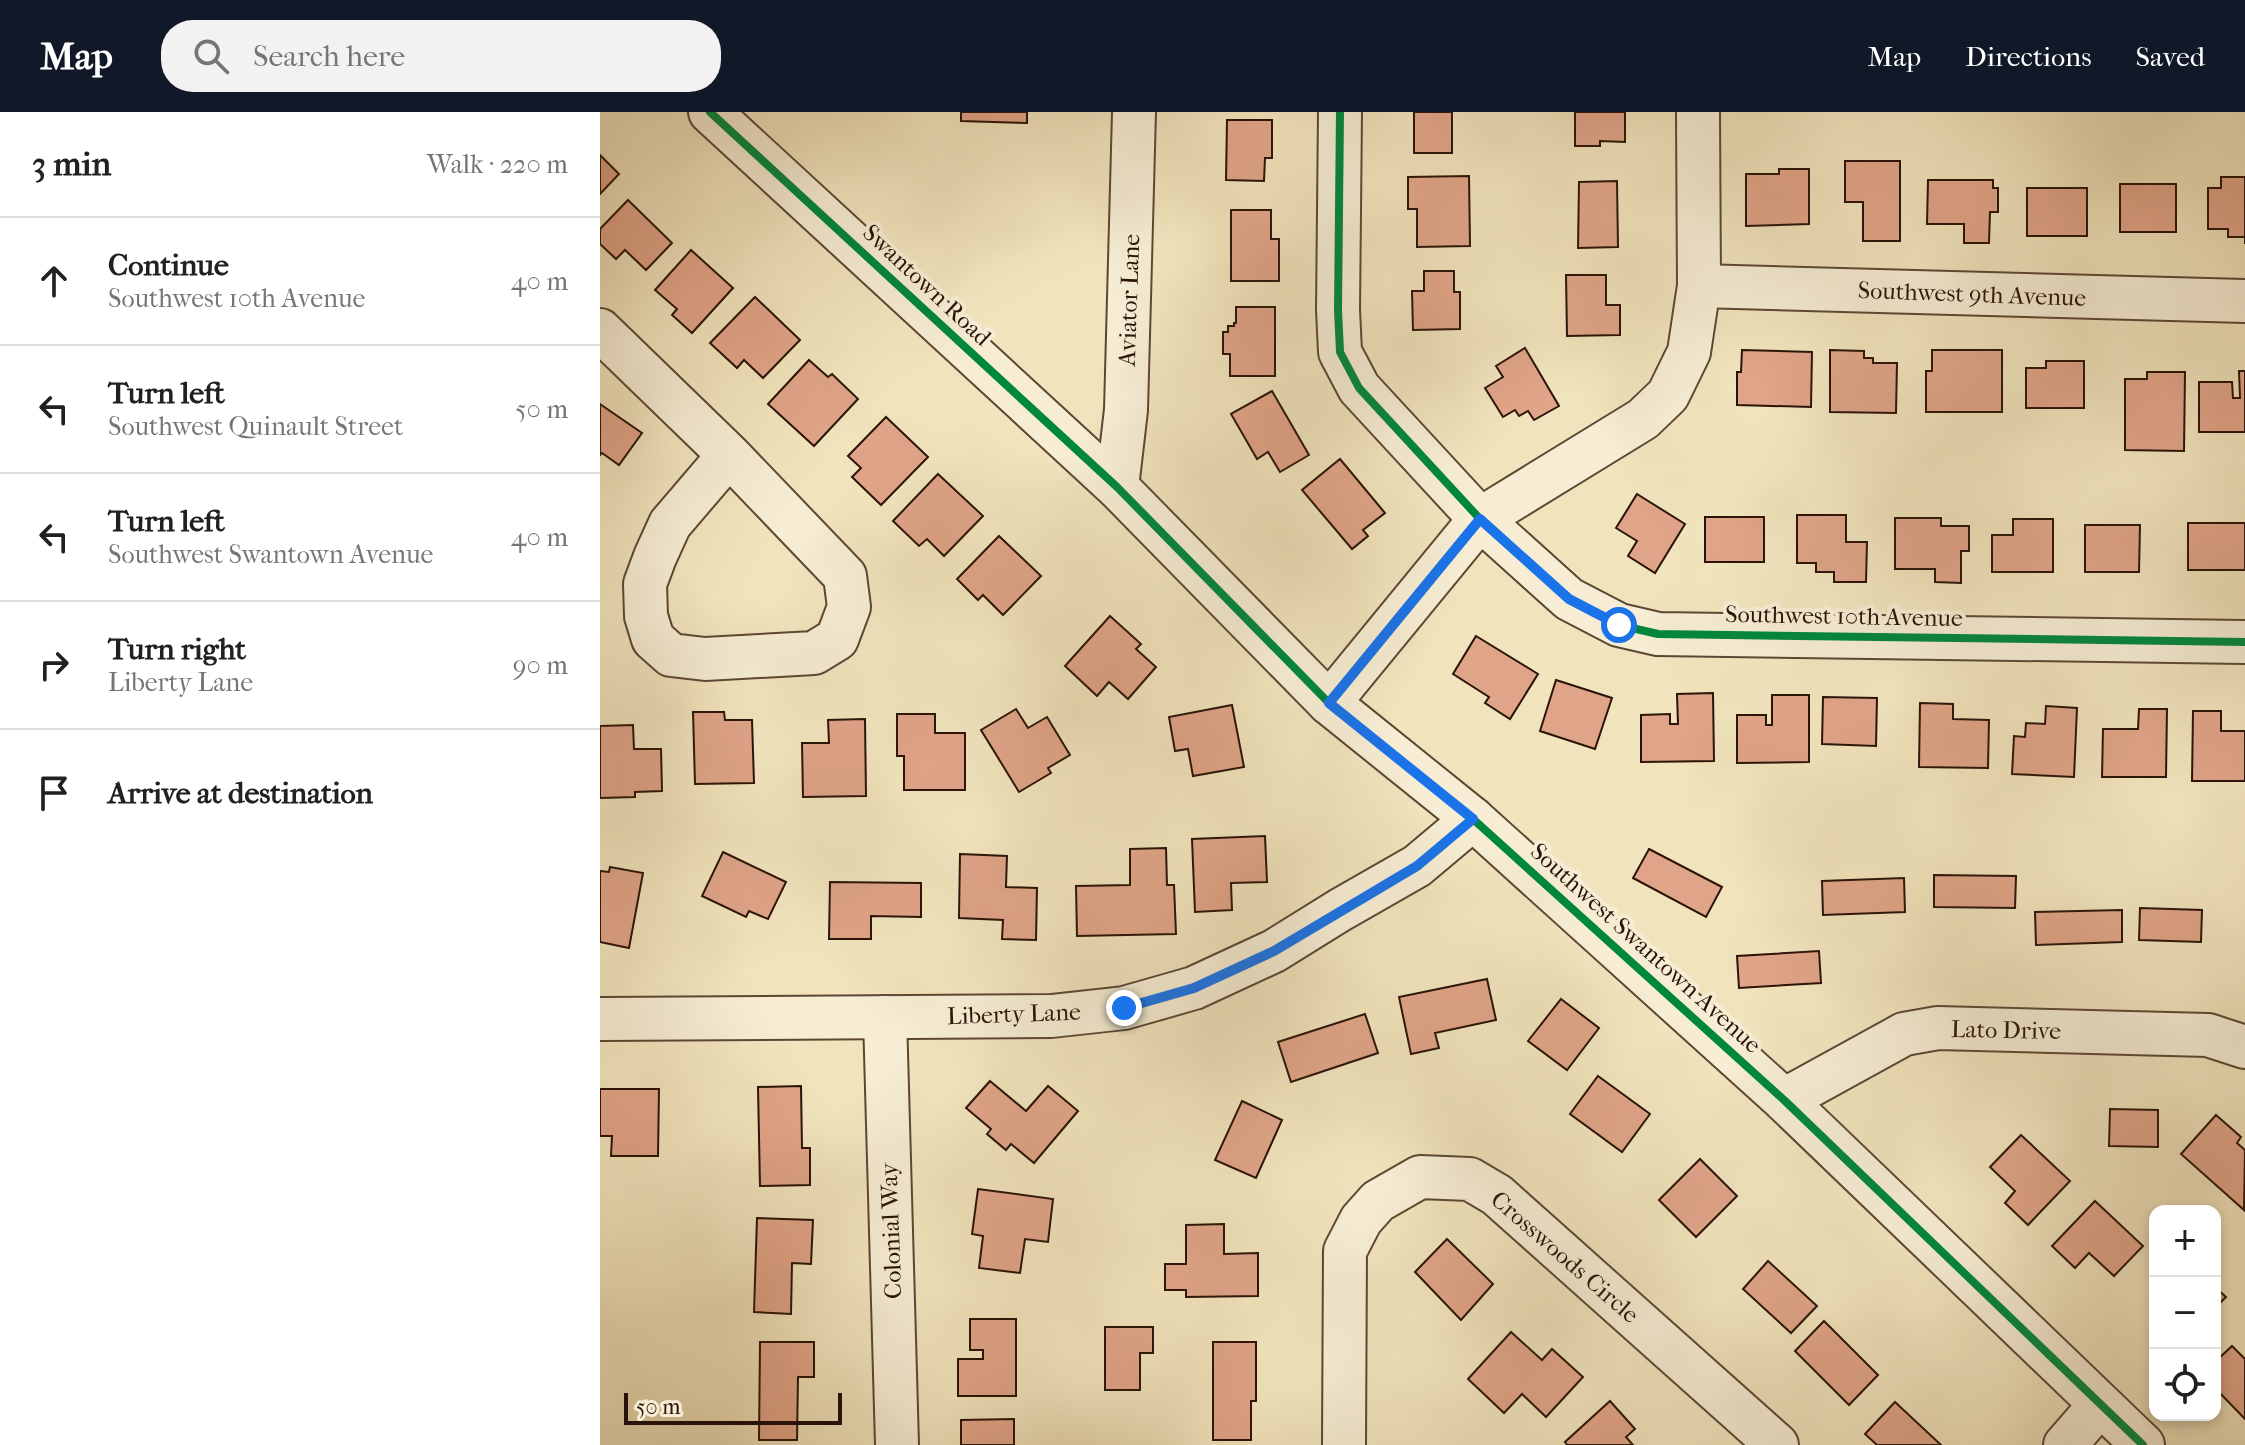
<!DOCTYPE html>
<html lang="en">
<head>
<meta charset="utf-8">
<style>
  :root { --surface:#fff; --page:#f2f2f2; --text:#202124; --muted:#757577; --line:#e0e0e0; --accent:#111827 }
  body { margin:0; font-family:"IM FELL French Canon",serif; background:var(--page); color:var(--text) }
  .controls { position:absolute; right:24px; bottom:24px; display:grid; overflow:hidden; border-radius:16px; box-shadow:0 4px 12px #0003 }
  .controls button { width:72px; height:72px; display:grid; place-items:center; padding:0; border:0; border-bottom:2px solid var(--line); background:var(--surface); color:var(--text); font:40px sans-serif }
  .scale { position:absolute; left:24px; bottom:20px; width:218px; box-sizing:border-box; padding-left:8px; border:4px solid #2a1308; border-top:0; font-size:22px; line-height:28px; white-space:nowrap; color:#2a1308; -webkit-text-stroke:6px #f6edd4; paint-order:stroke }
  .stop { position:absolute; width:24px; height:24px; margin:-18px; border:6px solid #1a73e8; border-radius:50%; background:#fff }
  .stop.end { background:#1a73e8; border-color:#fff; box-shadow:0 2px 8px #0008 }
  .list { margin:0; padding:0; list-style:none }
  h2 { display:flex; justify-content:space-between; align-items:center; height:104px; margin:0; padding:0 32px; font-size:34px }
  h2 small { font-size:26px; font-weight:400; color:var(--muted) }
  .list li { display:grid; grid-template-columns:52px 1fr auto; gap:24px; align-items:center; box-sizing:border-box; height:128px; padding:0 32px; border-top:2px solid var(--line) }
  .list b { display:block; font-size:30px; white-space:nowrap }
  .list p { margin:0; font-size:26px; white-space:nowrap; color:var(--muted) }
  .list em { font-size:26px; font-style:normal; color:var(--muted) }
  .icon { flex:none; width:44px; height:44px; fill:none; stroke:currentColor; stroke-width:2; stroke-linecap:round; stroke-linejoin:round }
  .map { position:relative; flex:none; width:1645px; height:1333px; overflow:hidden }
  header { display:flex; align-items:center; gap:48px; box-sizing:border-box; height:112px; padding:0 40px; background:var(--accent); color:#fff }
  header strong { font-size:38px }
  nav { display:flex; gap:44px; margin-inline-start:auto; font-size:28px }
  .search { width:560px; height:72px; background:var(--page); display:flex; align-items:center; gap:20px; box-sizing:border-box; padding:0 28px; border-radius:32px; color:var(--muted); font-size:30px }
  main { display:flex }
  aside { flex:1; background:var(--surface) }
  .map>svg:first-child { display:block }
  .building { fill:#e0a488; stroke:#2a1308; stroke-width:2 }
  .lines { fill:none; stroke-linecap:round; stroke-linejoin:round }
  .minor-casing { stroke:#5c4735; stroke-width:46 }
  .minor { stroke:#f6edd4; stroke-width:42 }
  .cycleway-casing { stroke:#f6edd4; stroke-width:13 }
  .cycleway { stroke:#00873e; stroke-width:8 }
  .route { stroke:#1a73e8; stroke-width:10 }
  .labels { text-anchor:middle; stroke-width:8; stroke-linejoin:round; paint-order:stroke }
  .street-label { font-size:24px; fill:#2a1308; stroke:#f6edd4 }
</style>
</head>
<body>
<header>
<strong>Map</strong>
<div class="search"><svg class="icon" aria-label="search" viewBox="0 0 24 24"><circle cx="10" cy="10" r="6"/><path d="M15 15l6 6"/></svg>Search here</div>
<nav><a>Map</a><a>Directions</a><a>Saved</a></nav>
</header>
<main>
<aside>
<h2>3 min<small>Walk · 220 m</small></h2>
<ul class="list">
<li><svg class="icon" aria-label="ahead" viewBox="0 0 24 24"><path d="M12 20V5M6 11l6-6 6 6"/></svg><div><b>Continue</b><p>Southwest 10th Avenue</p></div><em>40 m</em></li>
<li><svg class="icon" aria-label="left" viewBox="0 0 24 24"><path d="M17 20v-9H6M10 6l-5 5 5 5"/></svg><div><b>Turn left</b><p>Southwest Quinault Street</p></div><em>50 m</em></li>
<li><svg class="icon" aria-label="left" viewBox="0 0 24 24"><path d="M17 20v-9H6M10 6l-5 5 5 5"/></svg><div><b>Turn left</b><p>Southwest Swantown Avenue</p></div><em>40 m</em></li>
<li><svg class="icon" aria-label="right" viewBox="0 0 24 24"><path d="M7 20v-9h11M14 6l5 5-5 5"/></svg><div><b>Turn right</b><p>Liberty Lane</p></div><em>90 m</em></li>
<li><svg class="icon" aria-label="arrive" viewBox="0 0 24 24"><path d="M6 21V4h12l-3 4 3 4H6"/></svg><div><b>Arrive at destination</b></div></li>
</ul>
</aside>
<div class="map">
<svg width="1645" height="1333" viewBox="0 0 1645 1333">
  <rect width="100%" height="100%" fill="#f1e4bd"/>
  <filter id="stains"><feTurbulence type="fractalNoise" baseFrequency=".0025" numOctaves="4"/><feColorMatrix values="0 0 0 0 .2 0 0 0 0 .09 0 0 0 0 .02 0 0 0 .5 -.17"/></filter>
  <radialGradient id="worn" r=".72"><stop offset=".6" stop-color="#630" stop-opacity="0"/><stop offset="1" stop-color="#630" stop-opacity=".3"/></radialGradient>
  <g class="building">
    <polygon points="361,0 427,0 427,11 361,9"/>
    <rect x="814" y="0" width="38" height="41"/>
    <polygon points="975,0 1025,0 1025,30 1000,29 1000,34 975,34"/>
    <polygon points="627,8 672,8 672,46 665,46 664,69 626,68"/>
    <polygon points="0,43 19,62 0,82"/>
    <polygon points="1245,49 1300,49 1300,129 1263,129 1263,90 1245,90"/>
    <polygon points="1179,57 1209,57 1209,112 1146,114 1146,62 1179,62"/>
    <polygon points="869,64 870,134 817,135 817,97 808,97 808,65"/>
    <polygon points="1621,65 1645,65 1645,132 1645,125 1628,125 1628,117 1608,117 1608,76 1621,76"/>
    <polygon points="1328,68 1393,68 1393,76 1398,76 1398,100 1390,100 1389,131 1364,131 1364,112 1327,112"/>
    <polygon points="1017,69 1018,135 978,136 979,70"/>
    <rect x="1520" y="72" width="56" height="48"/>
    <rect x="1427" y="76" width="60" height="48"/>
    <polygon points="28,88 72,131 46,158 25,138 16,147 0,132 0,117"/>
    <polygon points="631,98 671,98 671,127 679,127 679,169 631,169"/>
    <polygon points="91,138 133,176 92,221 72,203 77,197 55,178"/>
    <polygon points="824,159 854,159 854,180 860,180 860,217 813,218 812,179 824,179"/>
    <polygon points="966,163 1006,163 1006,193 1020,193 1020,223 967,224"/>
    <polygon points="155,185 200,228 163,266 144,248 137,256 110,231"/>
    <polygon points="636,195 675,195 675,264 630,264 630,242 623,242 623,220 628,220 628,214 634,214 634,211 636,211"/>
    <polygon points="925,236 959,294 934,308 928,299 919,304 915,298 903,305 885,276 903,265 896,254"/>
    <polygon points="1142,238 1212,240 1211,295 1137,293 1137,260 1141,260"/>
    <polygon points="1230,238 1264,239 1264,246 1273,246 1273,251 1297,251 1296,301 1230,300"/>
    <polygon points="1332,238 1402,238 1402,300 1326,300 1326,259 1332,259"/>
    <polygon points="209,248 228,265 232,262 258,287 214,334 168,292"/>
    <polygon points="1446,249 1484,249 1484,296 1426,296 1426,256 1446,256"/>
    <polygon points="1639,259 1645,259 1645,320 1599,320 1599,270 1632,270 1633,286 1640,286"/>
    <polygon points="1547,260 1585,260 1584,339 1525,338 1525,267 1547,267"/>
    <polygon points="672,279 709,343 680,360 668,340 657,347 631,302"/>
    <polygon points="0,292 42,321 19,353 2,341 0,343"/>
    <polygon points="286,305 328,345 281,393 252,365 261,356 248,344"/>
    <polygon points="740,347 785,401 763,418 768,424 752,437 702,378"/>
    <polygon points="338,362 383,404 344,444 327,427 319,434 293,409"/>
    <polygon points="1037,382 1085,412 1055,461 1028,444 1037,429 1016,416"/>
    <polygon points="1197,403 1246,403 1246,430 1267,430 1266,470 1234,470 1234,460 1216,460 1216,451 1197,451"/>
    <rect x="1105" y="405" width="59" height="45"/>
    <polygon points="1295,406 1341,406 1341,414 1369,414 1369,439 1361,439 1361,471 1335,470 1335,457 1295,457"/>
    <polygon points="1413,407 1453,407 1453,460 1392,460 1392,423 1413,423"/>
    <rect x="1588" y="411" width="57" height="47"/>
    <polygon points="1485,413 1540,413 1539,460 1485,460"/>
    <polygon points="399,424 441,464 403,503 383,483 378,488 357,467"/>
    <polygon points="510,504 541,532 536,537 556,555 528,587 509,570 497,584 465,554"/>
    <polygon points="876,524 938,562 910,607 885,591 889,585 853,562"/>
    <polygon points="956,568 1012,586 995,637 940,619"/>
    <polygon points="1113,581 1114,649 1041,650 1041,603 1070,602 1070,612 1078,612 1077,582"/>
    <polygon points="1172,583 1209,583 1209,650 1137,651 1137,603 1166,603 1166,613 1172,613"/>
    <polygon points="1223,585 1277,586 1276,634 1222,632"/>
    <polygon points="1320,591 1353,592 1353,607 1389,608 1388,656 1319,655"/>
    <polygon points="632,593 644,655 593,664 588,637 575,639 569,605"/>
    <polygon points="1446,594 1477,596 1474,665 1412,662 1414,624 1425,625 1426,611 1445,612"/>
    <polygon points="416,597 428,616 447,605 470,643 448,656 451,661 419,680 381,618"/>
    <polygon points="1539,597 1567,597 1566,665 1502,665 1503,617 1538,617"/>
    <polygon points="1593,599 1621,599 1621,619 1645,619 1645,669 1592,669"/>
    <polygon points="93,600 124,600 125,608 152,608 154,671 95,672"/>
    <polygon points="297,602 335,602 335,621 365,621 365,678 304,678 304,644 297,644"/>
    <polygon points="265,607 266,684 203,685 202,631 229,631 228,608"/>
    <polygon points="33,613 34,637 61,637 62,679 35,680 35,685 0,686 0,614"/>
    <polygon points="665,724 667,770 631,771 632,798 595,800 592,727"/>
    <polygon points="566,736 567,773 574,773 576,822 477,824 476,774 530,773 530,737"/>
    <polygon points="1049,737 1122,775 1106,805 1033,766"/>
    <polygon points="123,740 186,770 168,807 149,799 146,805 102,784"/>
    <polygon points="360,742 407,744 406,775 437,776 436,828 402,827 403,808 359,806"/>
    <polygon points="10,755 43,761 29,836 0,830 0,759 9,760"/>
    <polygon points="1334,763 1416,764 1415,796 1334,795"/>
    <polygon points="1304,766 1305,800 1223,803 1222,769"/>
    <polygon points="230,770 321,771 321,805 271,804 271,827 229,827"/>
    <polygon points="1540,796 1602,798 1601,830 1539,828"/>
    <polygon points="1522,798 1522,830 1436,833 1435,800"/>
    <polygon points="1219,839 1221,871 1139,876 1137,844"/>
    <polygon points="887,867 896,908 835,921 839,936 811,942 799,885"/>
    <polygon points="961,887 999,916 967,958 928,929"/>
    <polygon points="765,902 778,941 691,970 678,930"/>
    <polygon points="998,964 1050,1002 1022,1040 970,1002"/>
    <polygon points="390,969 426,999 448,974 478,999 434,1051 411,1032 406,1038 387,1022 391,1017 366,996"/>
    <polygon points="201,974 202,1036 210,1036 210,1073 160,1074 158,975"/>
    <polygon points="0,977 59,977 58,1044 11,1044 12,1024 0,1024"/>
    <polygon points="642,989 682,1008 656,1066 615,1048"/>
    <polygon points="1510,997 1558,998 1558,1035 1509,1034"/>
    <polygon points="1616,1003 1641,1025 1637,1031 1645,1038 1644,1098 1581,1042"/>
    <polygon points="1421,1023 1470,1069 1428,1113 1405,1091 1415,1079 1390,1055"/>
    <polygon points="1100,1047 1137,1084 1096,1125 1059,1088"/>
    <polygon points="378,1077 453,1087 448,1130 425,1127 420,1161 379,1156 383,1124 372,1122"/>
    <polygon points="1495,1089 1543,1134 1514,1164 1489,1141 1475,1156 1452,1134"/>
    <polygon points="157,1106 213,1108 211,1152 192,1151 191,1202 154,1200"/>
    <polygon points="624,1112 624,1142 658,1141 658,1184 586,1185 586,1178 565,1178 565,1152 586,1152 586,1113"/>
    <polygon points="847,1127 893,1172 861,1208 815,1160"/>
    <polygon points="1168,1149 1217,1194 1191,1221 1143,1177"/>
    <polygon points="1615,1175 1626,1185 1615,1196"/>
    <polygon points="370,1207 416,1207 416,1284 358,1284 358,1247 383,1247 383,1238 370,1238"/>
    <polygon points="1224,1209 1278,1263 1249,1293 1195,1239"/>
    <polygon points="505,1215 553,1215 553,1241 540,1241 540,1278 505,1278"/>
    <polygon points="911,1220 942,1248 952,1237 983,1265 946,1305 922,1282 904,1301 868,1267"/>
    <polygon points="160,1230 214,1230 214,1265 198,1265 197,1328 159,1328"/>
    <polygon points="613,1230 656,1230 656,1289 651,1289 651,1328 613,1328"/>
    <polygon points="1632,1234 1645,1247 1645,1307 1615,1276 1615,1250"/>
    <polygon points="1010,1289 1035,1317 1026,1325 1033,1333 967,1333 965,1330"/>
    <polygon points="1295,1290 1341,1333 1277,1333 1265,1322"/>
    <polygon points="414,1307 414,1333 361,1333 361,1308"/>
  </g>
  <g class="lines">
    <g class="minor-casing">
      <g id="minor">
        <polyline points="110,0 517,375 729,591 873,707 1184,988 1543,1333"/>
        <polyline points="740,0 738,198 740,240 759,276 880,407 969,487 1019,513 1058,522 1645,530"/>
        <polyline points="1099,174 1645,189"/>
        <polyline points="0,218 129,343 245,464 249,495 237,527 214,541 105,547 71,543 53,527 46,504 45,472 55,445 70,412 129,343"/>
        <polyline points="517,375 526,298 534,0"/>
        <polyline points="729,591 880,407 1043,307 1068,283 1089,240 1099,174 1098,0"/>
        <polyline points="285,905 297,1333"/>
        <polyline points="0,907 451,904 524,896 594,876 674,839 740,798 817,754 873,707"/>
        <polyline points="1184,988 1304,922 1338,916 1608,923 1645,935"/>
        <polyline points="744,1333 745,1139 761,1108 778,1089 820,1065 870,1067 897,1083 1177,1333"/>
        <polyline points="1465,1333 1499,1294"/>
      </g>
    </g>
    <use href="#minor" class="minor"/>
    <g class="cycleway-casing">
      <g id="cycleway">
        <polyline points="110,0 517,375 729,591 873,707 1184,988 1543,1333"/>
        <polyline points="740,0 738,198 740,240 759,276 880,407 969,487 1019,513 1058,522 1645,530"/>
      </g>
    </g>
    <use href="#cycleway" class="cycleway"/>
  </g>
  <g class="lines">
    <polyline class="route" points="524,896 594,876 674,839 817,754 873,707 729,591 880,407 969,487 1019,513"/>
  </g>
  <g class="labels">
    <g class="street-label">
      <text transform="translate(327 173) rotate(43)" y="8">Swantown Road</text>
      <text transform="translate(1372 182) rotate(2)" y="8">Southwest 9th Avenue</text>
      <text transform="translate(529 188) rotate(-88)" y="8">Aviator Lane</text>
      <text transform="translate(1244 504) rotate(1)" y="8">Southwest 10th Avenue</text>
      <text transform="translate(1046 836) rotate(42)" y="8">Southwest Swantown Avenue</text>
      <text transform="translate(414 902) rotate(-2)" y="8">Liberty Lane</text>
      <text transform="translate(1406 918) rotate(1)" y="8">Lato Drive</text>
      <text transform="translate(291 1119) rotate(-92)" y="8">Colonial Way</text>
      <text transform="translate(965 1145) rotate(41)" y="8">Crosswoods Circle</text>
    </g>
  </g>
  <rect width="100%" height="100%" filter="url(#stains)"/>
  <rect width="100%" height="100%" fill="url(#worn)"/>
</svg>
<div class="controls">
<button>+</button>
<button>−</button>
<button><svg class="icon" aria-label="locate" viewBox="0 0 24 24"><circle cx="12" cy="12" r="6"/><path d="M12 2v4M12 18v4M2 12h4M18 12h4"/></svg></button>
</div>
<div class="scale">50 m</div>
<div class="stop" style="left:1019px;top:513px"></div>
<div class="stop end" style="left:524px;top:896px"></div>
</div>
</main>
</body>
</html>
